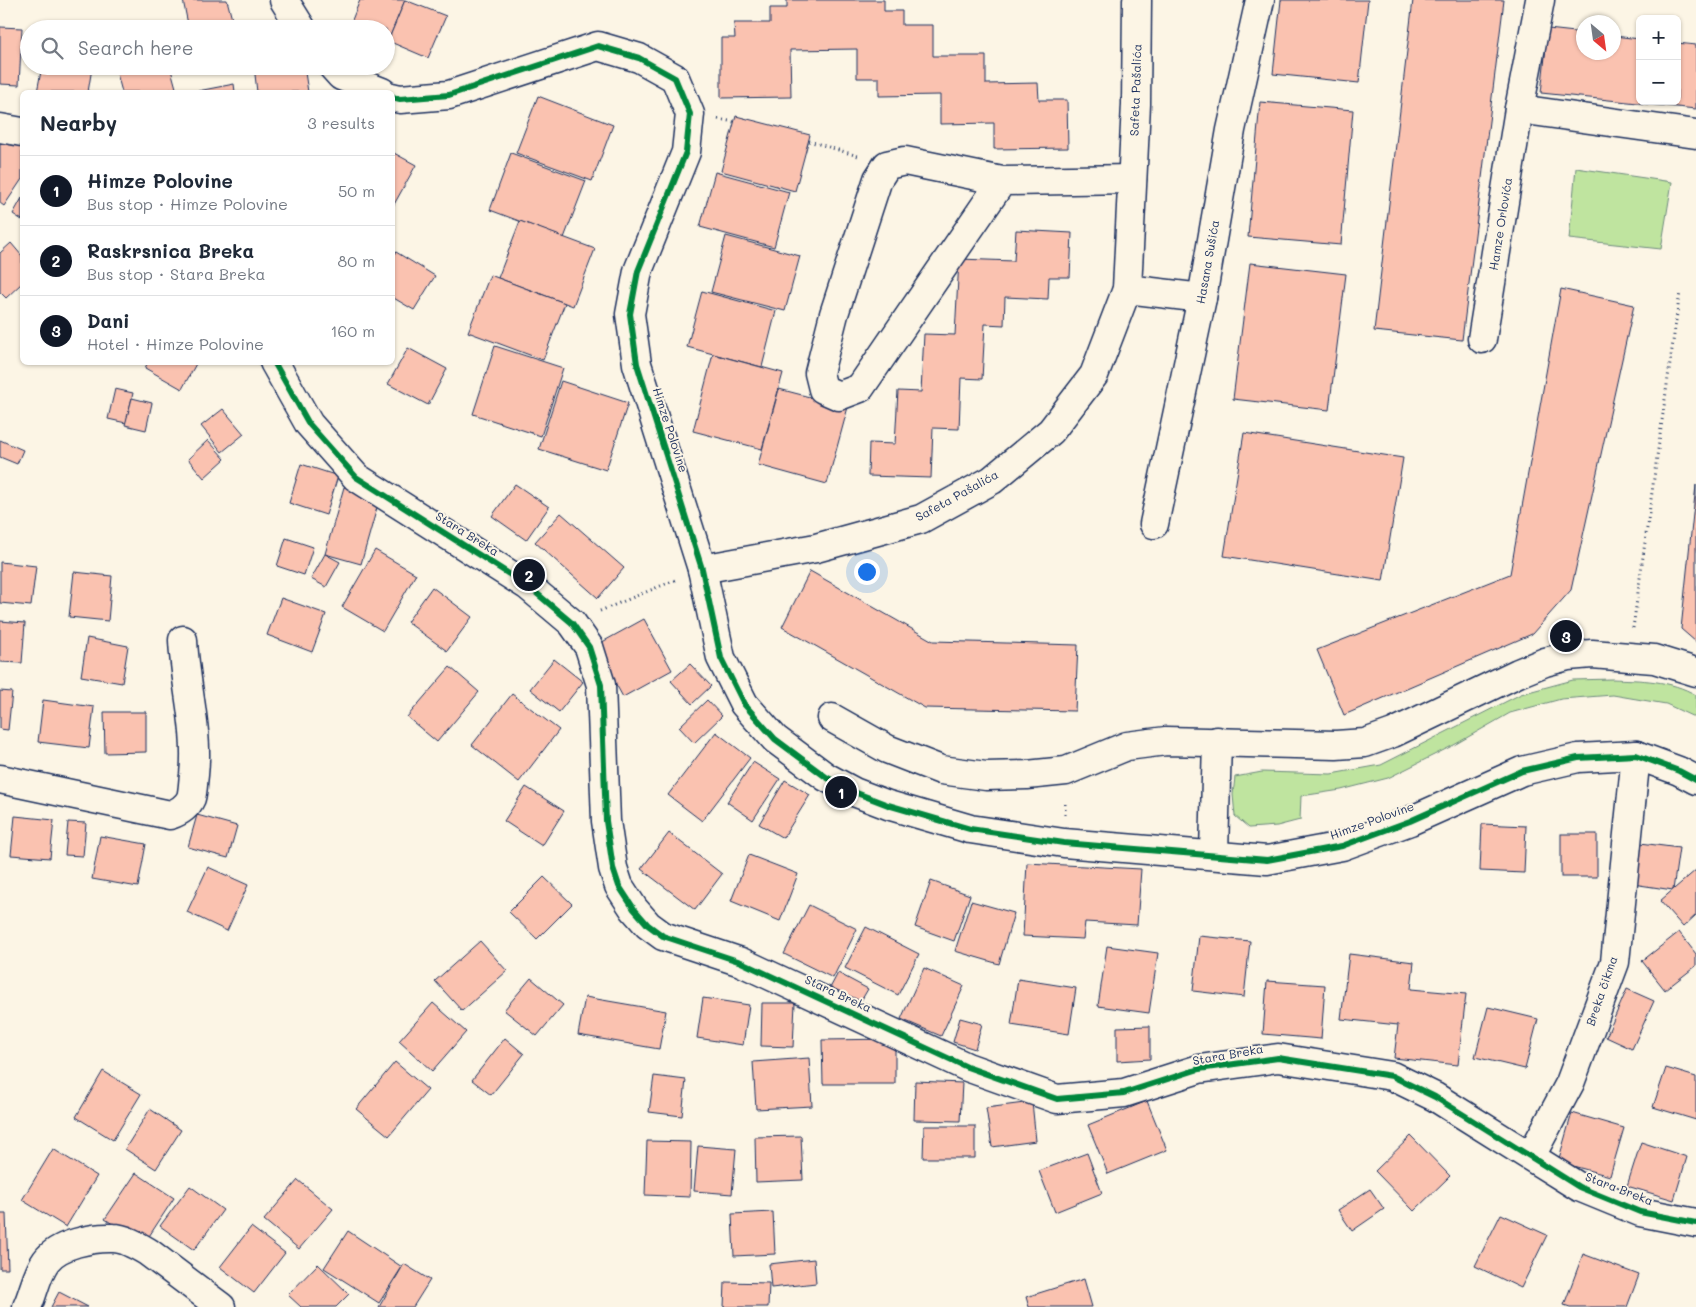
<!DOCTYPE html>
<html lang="en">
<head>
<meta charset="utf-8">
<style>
  :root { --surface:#fff; --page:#f6f6f7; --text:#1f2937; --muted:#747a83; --line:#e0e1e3; --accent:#111827 }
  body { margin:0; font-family:Mali,sans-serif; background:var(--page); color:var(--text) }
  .controls { position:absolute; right:15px; top:15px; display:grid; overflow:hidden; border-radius:8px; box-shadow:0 1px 4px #0004 }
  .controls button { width:45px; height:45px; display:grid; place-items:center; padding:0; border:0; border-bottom:1px solid var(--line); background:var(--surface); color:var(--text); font:25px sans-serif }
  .compass { position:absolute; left:1576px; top:15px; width:45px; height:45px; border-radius:50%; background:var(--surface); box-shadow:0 1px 4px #0004; rotate:151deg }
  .you { position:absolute; left:866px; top:571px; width:18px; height:18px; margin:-12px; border:4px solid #fff; border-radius:50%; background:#1a73e8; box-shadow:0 0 0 8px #1a73e833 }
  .badge { display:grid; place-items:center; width:32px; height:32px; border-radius:50%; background:var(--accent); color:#fff; font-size:16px; font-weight:700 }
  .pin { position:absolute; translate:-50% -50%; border:2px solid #fff; box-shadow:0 1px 5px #0006 }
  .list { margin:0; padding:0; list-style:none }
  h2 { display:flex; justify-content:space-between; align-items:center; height:65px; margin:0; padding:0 20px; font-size:21px }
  h2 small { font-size:16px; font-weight:400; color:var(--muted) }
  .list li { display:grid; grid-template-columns:32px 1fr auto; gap:15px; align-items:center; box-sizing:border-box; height:70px; padding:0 20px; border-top:1px solid var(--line) }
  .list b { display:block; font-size:19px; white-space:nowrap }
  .list p { margin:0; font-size:16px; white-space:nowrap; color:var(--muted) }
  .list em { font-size:16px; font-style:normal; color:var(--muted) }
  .icon { flex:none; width:28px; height:28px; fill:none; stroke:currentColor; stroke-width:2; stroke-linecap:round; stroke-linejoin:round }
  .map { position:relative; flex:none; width:1696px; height:1307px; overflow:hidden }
  .search { position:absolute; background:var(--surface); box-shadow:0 1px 4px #0004; left:20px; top:20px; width:375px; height:55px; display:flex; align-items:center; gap:12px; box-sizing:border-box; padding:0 18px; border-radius:28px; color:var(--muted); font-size:19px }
  .panel { position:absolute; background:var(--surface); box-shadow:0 1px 4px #0004; left:20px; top:90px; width:375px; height:275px; border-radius:8px }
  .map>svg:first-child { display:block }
  .green { fill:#bfe49f; stroke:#6d8a7e }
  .building { fill:#fac2b0; stroke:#1b2f5e }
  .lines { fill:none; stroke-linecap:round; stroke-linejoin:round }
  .minor-casing { stroke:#1b2f5e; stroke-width:31 }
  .path { stroke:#1b2f5e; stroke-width:3; stroke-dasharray:1 4; stroke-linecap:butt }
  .minor { stroke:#fcf5e5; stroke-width:28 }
  .cycleway-casing { stroke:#fcf5e5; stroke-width:9 }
  .cycleway { stroke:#00873e; stroke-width:6 }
  .labels { text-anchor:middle; stroke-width:4; stroke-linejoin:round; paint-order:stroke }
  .street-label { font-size:12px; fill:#1b2f5e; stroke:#fcf5e5 }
</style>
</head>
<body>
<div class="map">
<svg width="1696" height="1307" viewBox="0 0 1696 1307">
  <rect width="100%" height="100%" fill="#fcf5e5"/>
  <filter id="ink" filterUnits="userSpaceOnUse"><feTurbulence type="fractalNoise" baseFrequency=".02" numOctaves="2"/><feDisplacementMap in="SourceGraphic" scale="10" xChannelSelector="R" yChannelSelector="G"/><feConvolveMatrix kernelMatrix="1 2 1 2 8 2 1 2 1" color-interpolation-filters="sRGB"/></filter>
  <g filter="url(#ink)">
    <g class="green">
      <polygon points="1576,168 1672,182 1661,249 1569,239"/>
      <path d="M1612,679C1640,680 1671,680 1696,695V718L1666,704L1613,695L1561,699L1510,713L1454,745L1388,778L1341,790L1301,796L1300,820L1277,826L1249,828L1235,816L1233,795L1235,777L1262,772L1331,774L1381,765L1521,694L1573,680Z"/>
    </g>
    <g class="building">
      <polygon points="183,0 227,0 234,27 189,29"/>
      <polygon points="360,0 405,0 388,41 386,29 359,29 350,25"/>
      <polygon points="405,0 446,16 428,58 388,41"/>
      <polygon points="787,0 884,0 884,11 902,11 902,25 933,25 933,56 986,56 986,84 1038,83 1039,100 1067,100 1068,148 994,149 994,123 940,124 940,95 879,96 879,78 857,78 857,49 790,50 791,97 721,98 721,38 735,38 734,23 770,23 770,8 787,8"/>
      <polygon points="1281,0 1368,0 1359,83 1273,74"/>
      <polygon points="1413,0 1504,0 1462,340 1374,331"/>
      <polygon points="0,27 22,28 19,85 0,84"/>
      <polygon points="1548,29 1584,33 1584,52 1614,52 1614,36 1640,39 1640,101 1677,101 1677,43 1696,45 1696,109 1541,93"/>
      <polygon points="42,66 92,68 88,92 37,92"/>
      <polygon points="115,66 170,66 176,88 159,92 122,92"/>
      <polygon points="254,66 304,66 308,92 257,92"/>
      <polygon points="234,84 235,92 193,92"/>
      <polygon points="538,96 613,125 592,181 516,153"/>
      <polygon points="1260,102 1353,110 1341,245 1248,237"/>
      <polygon points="736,116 810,135 795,191 721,171"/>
      <polygon points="6,136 22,147 22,179 4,206 0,203 0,144"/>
      <polygon points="392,152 416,165 392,208"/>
      <polygon points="511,153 586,181 564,238 490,210"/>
      <polygon points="715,172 789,192 774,247 700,227"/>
      <polygon points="22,198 22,220 13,214"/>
      <polygon points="520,221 595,249 573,306 498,278"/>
      <polygon points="1016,230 1072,233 1070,277 1049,277 1048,299 1005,297 1004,325 985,324 982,379 961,378 959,429 933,428 931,478 868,476 869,443 895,444 898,391 921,392 924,334 955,335 959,259 1014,261"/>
      <polygon points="726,236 800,256 785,311 711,292"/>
      <polygon points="11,243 22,256 22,283 6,298 0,292 0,253"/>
      <polygon points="396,252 435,276 414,310 392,297 392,257"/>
      <polygon points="1250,263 1346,274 1329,410 1233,399"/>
      <polygon points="490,275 565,303 543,360 468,332"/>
      <polygon points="1561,289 1634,305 1571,590 1532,634 1344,715 1317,650 1510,574"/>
      <polygon points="702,291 776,311 762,367 687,347"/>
      <polygon points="495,346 563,368 541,436 473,414"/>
      <polygon points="408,348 447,369 428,405 388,384"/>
      <polygon points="713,354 783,373 762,449 693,431"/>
      <polygon points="148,362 197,362 182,389 145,368"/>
      <polygon points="561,381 628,403 606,470 539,449"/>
      <polygon points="115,389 133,393 126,423 108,419"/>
      <polygon points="779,389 848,407 827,484 758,465"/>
      <polygon points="132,398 152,403 146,430 125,425"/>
      <polygon points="223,409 244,434 222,452 201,426"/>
      <polygon points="1244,433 1403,458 1383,581 1224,556"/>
      <polygon points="0,440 23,450 17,464 0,457"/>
      <polygon points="208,440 225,459 204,478 188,459"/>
      <polygon points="301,464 338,476 326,515 289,503"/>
      <polygon points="515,484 549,507 526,540 492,516"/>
      <polygon points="1696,485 1696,642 1681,629"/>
      <polygon points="344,487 380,497 361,564 325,554"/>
      <polygon points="561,513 624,568 598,598 535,542"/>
      <polygon points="286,538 313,547 304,575 277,566"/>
      <polygon points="375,550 416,574 383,631 342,607"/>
      <polygon points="325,554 340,562 326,587 311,579"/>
      <polygon points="0,562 36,566 31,606 0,603"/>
      <polygon points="810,571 933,641 1078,645 1075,711 925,708 782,627"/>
      <polygon points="74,572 112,576 108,621 69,617"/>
      <polygon points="432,587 472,617 447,651 407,622"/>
      <polygon points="281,598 326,614 312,652 267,635"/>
      <polygon points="644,619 672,670 623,697 595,646"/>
      <polygon points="0,621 25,623 22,663 0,662"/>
      <polygon points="87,638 128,646 122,683 81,676"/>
      <polygon points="554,659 583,682 559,712 530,689"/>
      <polygon points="690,664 711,686 692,704 671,681"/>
      <polygon points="450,667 479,692 437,742 407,717"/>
      <polygon points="0,691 12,692 8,730 0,729"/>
      <polygon points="512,694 559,730 519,782 472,745"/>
      <polygon points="43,700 94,707 89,748 38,742"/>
      <polygon points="707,700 722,716 694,743 679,727"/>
      <polygon points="104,712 146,712 146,752 105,753"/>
      <polygon points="716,732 750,758 702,821 668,795"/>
      <polygon points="753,762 780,779 753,820 727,802"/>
      <polygon points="785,780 810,795 783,838 759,824"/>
      <polygon points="526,787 564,811 542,846 504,821"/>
      <polygon points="197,815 237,826 228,858 188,847"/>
      <polygon points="15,816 54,820 50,858 11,855"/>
      <polygon points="68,822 86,823 83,856 65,855"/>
      <polygon points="1482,824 1526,826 1524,873 1480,871"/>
      <polygon points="669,833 722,874 695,910 641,869"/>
      <rect x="1561" y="834" width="36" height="43"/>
      <polygon points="100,836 146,844 138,887 92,879"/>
      <polygon points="1633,842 1679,848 1673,890 1626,883"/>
      <polygon points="749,855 798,874 780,921 731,901"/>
      <polygon points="1027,863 1141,869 1137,925 1085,922 1083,939 1023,936"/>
      <polygon points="208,867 248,885 227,931 187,912"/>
      <polygon points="1696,870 1696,915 1683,927 1660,901"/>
      <polygon points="544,877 572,904 537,939 509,912"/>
      <polygon points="931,881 970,895 954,941 915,927"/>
      <polygon points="971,901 1014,913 999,964 955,951"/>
      <polygon points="809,905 857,929 833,978 784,954"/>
      <polygon points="866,927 919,954 898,995 845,968"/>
      <polygon points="1679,932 1696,954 1696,966 1665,990 1642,961"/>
      <polygon points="1199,936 1250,941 1244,997 1193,991"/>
      <polygon points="480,941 507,971 462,1011 435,981"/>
      <polygon points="1107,946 1158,953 1149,1013 1098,1006"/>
      <polygon points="1349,954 1414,962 1411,989 1466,994 1458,1065 1394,1058 1398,1025 1341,1019"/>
      <polygon points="924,968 964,986 941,1036 901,1019"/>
      <polygon points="838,973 868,989 858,1006 829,990"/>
      <polygon points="531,978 563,1005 537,1036 504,1010"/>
      <polygon points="1018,979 1076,988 1069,1034 1011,1025"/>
      <polygon points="1267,981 1325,985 1321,1039 1263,1034"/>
      <polygon points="1627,989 1654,1001 1632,1049 1606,1037"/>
      <polygon points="585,997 666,1011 659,1049 578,1035"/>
      <polygon points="703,998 749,1005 743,1045 697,1038"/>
      <polygon points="433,1003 466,1032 432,1071 399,1041"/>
      <polygon points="762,1003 795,1003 793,1047 761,1046"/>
      <polygon points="1488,1007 1538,1019 1525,1069 1475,1057"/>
      <polygon points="960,1018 982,1024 975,1049 953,1042"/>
      <polygon points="1150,1026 1150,1059 1117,1061 1117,1027"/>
      <polygon points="505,1038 524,1054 491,1095 472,1080"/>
      <polygon points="895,1039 895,1084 823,1084 822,1040"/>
      <polygon points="809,1058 812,1106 756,1109 753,1062"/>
      <polygon points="395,1062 428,1090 389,1136 356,1109"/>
      <polygon points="1666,1068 1696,1077 1696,1120 1653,1107"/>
      <polygon points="103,1071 141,1094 113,1140 76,1117"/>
      <polygon points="654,1076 686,1080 682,1116 649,1112"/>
      <polygon points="915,1081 962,1083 960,1121 914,1120"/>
      <polygon points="1147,1101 1167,1150 1108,1174 1088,1125"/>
      <polygon points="1032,1102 1036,1141 992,1147 986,1108"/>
      <polygon points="150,1109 181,1130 156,1169 125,1149"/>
      <polygon points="1572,1113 1624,1128 1610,1176 1558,1162"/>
      <polygon points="924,1126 975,1126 975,1158 923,1158"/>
      <polygon points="801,1136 803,1180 756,1182 755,1137"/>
      <polygon points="1411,1136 1450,1176 1414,1211 1375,1171"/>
      <polygon points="647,1141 691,1142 690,1197 645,1195"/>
      <polygon points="1641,1142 1687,1157 1674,1200 1627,1186"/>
      <polygon points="698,1146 736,1149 732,1194 694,1191"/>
      <polygon points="53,1149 97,1176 66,1227 22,1200"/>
      <polygon points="1087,1153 1102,1193 1055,1212 1039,1171"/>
      <polygon points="136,1173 174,1198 144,1244 105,1219"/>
      <polygon points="298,1180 333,1209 299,1249 264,1220"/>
      <polygon points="190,1186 223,1210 194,1250 160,1226"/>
      <polygon points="1370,1189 1384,1209 1352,1231 1338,1210"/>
      <polygon points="773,1212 775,1254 734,1256 732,1214"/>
      <polygon points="0,1214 6,1214 8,1269 0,1269"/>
      <polygon points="1501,1214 1547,1235 1521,1288 1475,1266"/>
      <polygon points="251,1227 285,1253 254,1293 220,1267"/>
      <polygon points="348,1231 402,1267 379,1303 324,1268"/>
      <polygon points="1583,1254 1639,1275 1627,1307 1570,1307 1564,1305"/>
      <polygon points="814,1259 816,1283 771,1288 769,1264"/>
      <polygon points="318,1264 349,1294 336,1307 301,1307 288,1295"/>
      <polygon points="404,1264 430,1280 413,1307 379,1307"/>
      <polygon points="1084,1279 1092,1307 1029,1307 1026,1297"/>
      <polygon points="725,1282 769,1283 768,1307 724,1307"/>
      <polygon points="59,1292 88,1307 51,1307"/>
    </g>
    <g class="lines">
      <g class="minor-casing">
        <g id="minor">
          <polyline points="284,0 302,29"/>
          <polyline points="332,66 341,76 382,92"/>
          <polyline points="392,97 400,99 449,95 598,46 639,58 675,78 690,114 686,152 638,271 630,314 637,364 702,569 721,658 744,704 775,739 826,777 854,792 888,805 970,829 1064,843 1267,860 1342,846 1410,821 1522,771 1578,758 1636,755 1679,771 1696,780"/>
          <polyline points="1519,109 1696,134"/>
          <polyline points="0,128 22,132"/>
          <polyline points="1002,181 860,388 839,396 823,389 819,373 834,314 878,179 887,165 905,161 1002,181 1132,179"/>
          <polyline points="1127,289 1202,298"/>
          <polyline points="1482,339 1519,109 1540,0"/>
          <polyline points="274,362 309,424 356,477 528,586 572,623 589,647 601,685 606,821 613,868 619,886 634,909 648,925 663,936 741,962 967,1067 1057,1099 1124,1093 1199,1069 1278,1058 1392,1076 1435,1097 1579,1187 1640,1212 1696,1223"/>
          <polyline points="1154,524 1202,298 1231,130 1260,0"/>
          <polyline points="702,569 816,548 921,519 992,480 1051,431 1094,375 1127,289 1136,104 1137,0"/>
          <polyline points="832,718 887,749 941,770 986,776 1027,775 1066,771 1127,746 1166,741 1336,745 1365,743 1393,733 1518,673 1545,662 1568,656 1592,654 1654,659 1696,672"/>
          <path d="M0,779L170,815C179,812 187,807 191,798C193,791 193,782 194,775C199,729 185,686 183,640"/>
          <polyline points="1214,853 1217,741"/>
          <polyline points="1531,1156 1570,1083 1615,962 1636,755"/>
          <path d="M27,1307C34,1292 36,1275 46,1261C58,1244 93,1237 113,1238C125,1238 138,1246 148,1252L221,1307"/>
        </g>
      </g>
      <g class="path">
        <polyline points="718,119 734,122"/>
        <polyline points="809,141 858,156"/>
        <polyline points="600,611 675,580"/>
        <polyline points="1633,628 1680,292"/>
        <polyline points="1065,815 1065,801"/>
      </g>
      <use href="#minor" class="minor"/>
      <g class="cycleway-casing">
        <g id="cycleway">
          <polyline points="392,97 400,99 449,95 598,46 639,58 675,78 690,114 686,152 638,271 630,314 637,364 702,569 721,658 744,704 775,739 826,777 854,792 888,805 970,829 1064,843 1267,860 1342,846 1410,821 1522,771 1578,758 1636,755 1679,771 1696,780"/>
          <polyline points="274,362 309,424 356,477 528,586 572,623 589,647 601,685 606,821 613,868 619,886 634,909 648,925 663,936 741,962 967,1067 1057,1099 1124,1093 1199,1069 1278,1058 1392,1076 1435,1097 1579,1187 1640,1212 1696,1223"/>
        </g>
      </g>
      <use href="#cycleway" class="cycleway"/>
    </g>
  </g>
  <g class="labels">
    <g class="street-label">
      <text transform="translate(1136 90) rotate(-88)" y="4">Safeta Pašalića</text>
      <text transform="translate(1501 224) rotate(-81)" y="4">Hamze Orlovića</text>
      <text transform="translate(1208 262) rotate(-80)" y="4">Hasana Sušića</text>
      <text transform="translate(670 430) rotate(72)" y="4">Himze Polovine</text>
      <text transform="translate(957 496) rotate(-29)" y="4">Safeta Pašalića</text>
      <text transform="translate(467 534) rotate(32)" y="4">Stara Breka</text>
      <text transform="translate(1372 821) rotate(-20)" y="4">Himze Polovine</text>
      <text transform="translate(1602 991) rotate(-71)" y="4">Breka čikma</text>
      <text transform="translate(838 994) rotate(25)" y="4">Stara Breka</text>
      <text transform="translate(1228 1055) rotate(-10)" y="4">Stara Breka</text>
      <text transform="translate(1619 1189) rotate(21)" y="4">Stara Breka</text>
    </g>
  </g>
</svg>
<div class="controls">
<button>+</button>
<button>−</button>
</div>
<svg class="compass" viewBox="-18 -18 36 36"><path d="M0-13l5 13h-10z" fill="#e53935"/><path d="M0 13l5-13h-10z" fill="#747a83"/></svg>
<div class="you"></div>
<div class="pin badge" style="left:841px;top:792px">1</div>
<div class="pin badge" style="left:529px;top:575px">2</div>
<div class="pin badge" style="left:1566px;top:636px">3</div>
<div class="search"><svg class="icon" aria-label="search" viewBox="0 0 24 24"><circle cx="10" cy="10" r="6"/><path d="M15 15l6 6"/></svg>Search here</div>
<section class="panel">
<h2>Nearby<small>3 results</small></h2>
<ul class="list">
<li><span class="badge">1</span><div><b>Himze Polovine</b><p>Bus stop · Himze Polovine</p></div><em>50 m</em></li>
<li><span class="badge">2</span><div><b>Raskrsnica Breka</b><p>Bus stop · Stara Breka</p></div><em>80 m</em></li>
<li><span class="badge">3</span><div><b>Dani</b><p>Hotel · Himze Polovine</p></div><em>160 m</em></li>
</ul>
</section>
</div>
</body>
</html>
